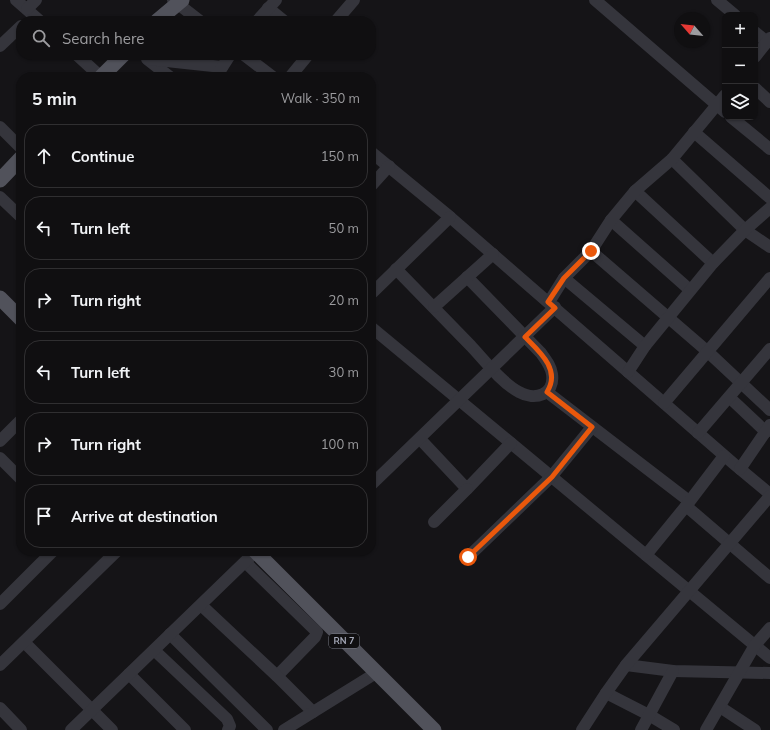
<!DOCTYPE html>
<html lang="en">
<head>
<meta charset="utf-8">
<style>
  :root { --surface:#100f11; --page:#1e1d1f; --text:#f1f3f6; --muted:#9c9c9f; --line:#302f31 }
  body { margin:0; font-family:Mulish,sans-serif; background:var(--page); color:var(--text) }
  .controls { position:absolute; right:12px; top:12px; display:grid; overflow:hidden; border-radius:8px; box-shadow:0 1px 3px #0004 }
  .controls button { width:36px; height:36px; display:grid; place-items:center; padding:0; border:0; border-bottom:1px solid var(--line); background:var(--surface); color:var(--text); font:20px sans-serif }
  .compass { position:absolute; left:674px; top:12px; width:36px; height:36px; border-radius:50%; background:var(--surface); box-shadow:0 1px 3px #0004; rotate:298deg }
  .stop { position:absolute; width:12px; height:12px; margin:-9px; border:3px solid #ea580c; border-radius:50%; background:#fff }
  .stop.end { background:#ea580c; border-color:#fff; box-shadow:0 1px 4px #0008 }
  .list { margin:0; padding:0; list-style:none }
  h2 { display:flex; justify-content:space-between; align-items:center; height:52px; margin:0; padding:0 16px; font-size:17px }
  h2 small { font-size:13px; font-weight:400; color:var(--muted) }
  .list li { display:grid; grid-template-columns:26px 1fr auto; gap:12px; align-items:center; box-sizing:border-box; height:64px; margin:0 8px 8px; padding:0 8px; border:1px solid var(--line); border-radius:16px }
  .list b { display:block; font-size:15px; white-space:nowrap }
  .list em { font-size:13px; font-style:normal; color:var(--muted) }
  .icon { flex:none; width:22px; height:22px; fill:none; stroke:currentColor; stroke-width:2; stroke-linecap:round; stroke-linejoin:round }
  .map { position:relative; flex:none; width:770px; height:730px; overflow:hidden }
  .search { position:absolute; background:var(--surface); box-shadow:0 1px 3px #0004; left:16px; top:16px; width:360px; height:44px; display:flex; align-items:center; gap:10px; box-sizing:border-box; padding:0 14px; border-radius:16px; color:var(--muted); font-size:15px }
  .panel { position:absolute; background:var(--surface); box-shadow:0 1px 3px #0004; left:16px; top:72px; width:360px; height:484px; border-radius:16px }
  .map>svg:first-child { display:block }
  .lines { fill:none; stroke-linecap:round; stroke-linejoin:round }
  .minor { stroke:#35353c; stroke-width:12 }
  .major { stroke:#51525b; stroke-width:15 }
  .route { stroke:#ea580c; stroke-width:5 }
  .labels { text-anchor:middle; stroke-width:3; stroke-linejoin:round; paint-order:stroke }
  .shield { fill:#100f11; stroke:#787b86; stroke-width:1 }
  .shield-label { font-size:9px; font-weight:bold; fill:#a5a9b8 }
</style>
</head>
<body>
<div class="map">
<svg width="770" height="730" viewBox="0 0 770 730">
  <rect width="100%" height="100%" fill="#151417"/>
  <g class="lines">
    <g class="minor">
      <polyline points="16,0 40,21"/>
      <polyline points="173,0 200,21"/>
      <polyline points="595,0 725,112"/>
      <polyline points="717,0 735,15"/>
      <polyline points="268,8 284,21"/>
      <polyline points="27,9 36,0"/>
      <polyline points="257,21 276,0"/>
      <polyline points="336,21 354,0"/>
      <polyline points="755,32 767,42"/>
      <polyline points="0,46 21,26"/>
      <polyline points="77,55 101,77"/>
      <polyline points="244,55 273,77"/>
      <polyline points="755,57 770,38"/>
      <polyline points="147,59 170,77"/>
      <polyline points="148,59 222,67"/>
      <polyline points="216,77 230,55"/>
      <polyline points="290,77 308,55"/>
      <polyline points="755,88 770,102"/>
      <polyline points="731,117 770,149"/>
      <polyline points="0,127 21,148"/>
      <polyline points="694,132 770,198"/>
      <polyline points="371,152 450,217 734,464 770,494"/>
      <polyline points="672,159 745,230 770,247"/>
      <polyline points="371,186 389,166"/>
      <polyline points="635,191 713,263"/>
      <polyline points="0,197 21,217"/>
      <polyline points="611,220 690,290"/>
      <polyline points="591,251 707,351 770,410"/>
      <path d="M396,269C421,295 446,320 471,346C484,360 502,383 519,392C535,401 555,395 552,374C551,366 546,360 541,353L467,277"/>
      <polyline points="564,278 645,346"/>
      <polyline points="371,294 450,217"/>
      <polyline points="549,302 564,278 591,251 611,220 635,191 672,159 725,95"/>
      <polyline points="434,307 493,254"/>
      <polyline points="371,327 770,658"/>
      <polyline points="628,372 645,346 713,263 745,230 770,208"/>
      <polyline points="547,392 689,501"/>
      <polyline points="729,397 766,432"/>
      <polyline points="664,403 770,278"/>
      <polyline points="698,433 770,349"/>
      <polyline points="420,439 467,489 511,443"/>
      <polyline points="0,441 21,420"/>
      <polyline points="0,458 21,479"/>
      <polyline points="740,469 770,425"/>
      <polyline points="371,485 555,307"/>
      <polyline points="686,506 770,578"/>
      <polyline points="434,522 467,489"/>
      <polyline points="646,555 686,506 724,456"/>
      <polyline points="468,557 551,477 592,427"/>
      <polyline points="245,562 317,632 315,637 277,676"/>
      <polyline points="0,604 53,551"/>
      <polyline points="201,605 277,676 313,712"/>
      <polyline points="170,634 267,730"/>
      <polyline points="24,642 112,730"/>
      <polyline points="154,650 227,719 230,726 228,730"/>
      <polyline points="0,665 117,551"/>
      <polyline points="626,665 673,671 770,673"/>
      <polyline points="129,674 185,730"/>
      <polyline points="606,693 649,715 674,730"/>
      <polyline points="720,707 755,730"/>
      <polyline points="0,708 21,730"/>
      <polyline points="71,730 255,552"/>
      <polyline points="284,730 376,673"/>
      <polyline points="582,730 606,693 626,665 770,496"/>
      <polyline points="641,730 673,671"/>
      <polyline points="706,730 755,645 770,628"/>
    </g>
    <g class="major">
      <polyline points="157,21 182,0"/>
      <polyline points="101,77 123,55"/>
      <polyline points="0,180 21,158"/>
      <polyline points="0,298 21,319"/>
      <polyline points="255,551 434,730"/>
    </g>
  </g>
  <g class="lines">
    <path class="route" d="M468,557L552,477L592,427L547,392C561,370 540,352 525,337L555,308L548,302L564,278L591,251"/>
  </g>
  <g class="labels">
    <rect class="shield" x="329" y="634" width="30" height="14" rx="3"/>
    <g class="shield-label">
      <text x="344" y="644">RN 7</text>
    </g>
  </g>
</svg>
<div class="controls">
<button>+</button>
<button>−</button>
<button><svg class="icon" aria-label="layers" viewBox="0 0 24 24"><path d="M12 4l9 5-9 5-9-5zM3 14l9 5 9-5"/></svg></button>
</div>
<svg class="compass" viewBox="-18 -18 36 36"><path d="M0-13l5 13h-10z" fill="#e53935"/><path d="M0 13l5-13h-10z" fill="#9c9c9f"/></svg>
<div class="stop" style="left:468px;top:557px"></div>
<div class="stop end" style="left:591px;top:251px"></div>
<div class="search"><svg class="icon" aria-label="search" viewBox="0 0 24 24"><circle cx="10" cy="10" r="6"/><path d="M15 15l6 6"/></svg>Search here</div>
<section class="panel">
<h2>5 min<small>Walk · 350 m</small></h2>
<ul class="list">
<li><svg class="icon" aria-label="ahead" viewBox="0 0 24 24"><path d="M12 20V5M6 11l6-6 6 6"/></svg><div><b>Continue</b></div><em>150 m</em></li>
<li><svg class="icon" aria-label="left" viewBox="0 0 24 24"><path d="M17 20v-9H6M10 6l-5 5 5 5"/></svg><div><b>Turn left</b></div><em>50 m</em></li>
<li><svg class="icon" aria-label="right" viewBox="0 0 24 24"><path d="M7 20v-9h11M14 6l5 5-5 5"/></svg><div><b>Turn right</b></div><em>20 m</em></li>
<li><svg class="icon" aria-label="left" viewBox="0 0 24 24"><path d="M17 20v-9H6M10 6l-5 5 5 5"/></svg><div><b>Turn left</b></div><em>30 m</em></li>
<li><svg class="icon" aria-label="right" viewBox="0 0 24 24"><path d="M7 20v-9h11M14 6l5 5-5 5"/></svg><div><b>Turn right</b></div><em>100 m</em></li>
<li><svg class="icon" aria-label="arrive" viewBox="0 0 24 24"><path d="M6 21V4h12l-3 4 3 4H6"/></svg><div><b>Arrive at destination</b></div></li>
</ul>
</section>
</div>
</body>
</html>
